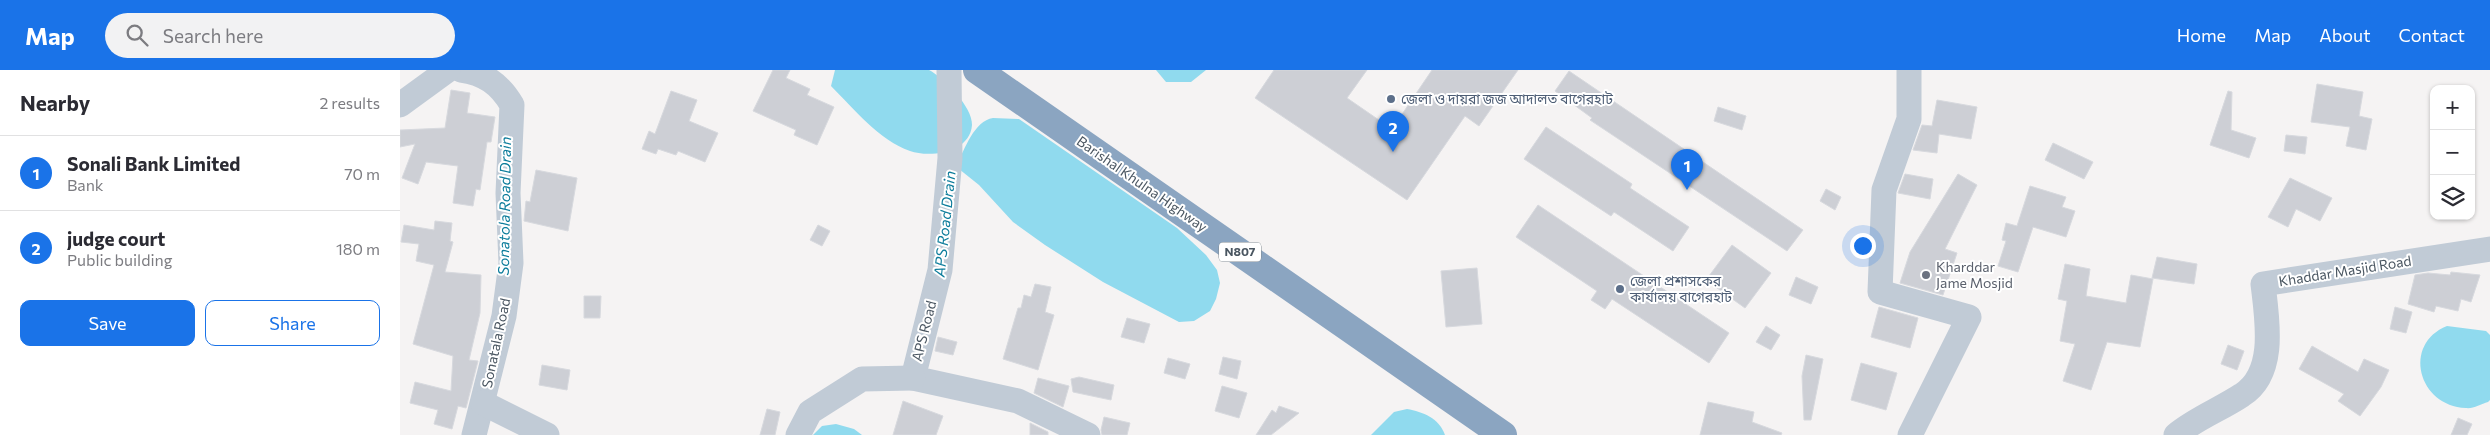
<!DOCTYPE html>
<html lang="en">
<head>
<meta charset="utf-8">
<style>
  :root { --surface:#fff; --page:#f2f2f3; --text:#2b2b33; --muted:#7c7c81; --line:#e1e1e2; --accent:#1a73e8 }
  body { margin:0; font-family:Commissioner,"Noto Sans Bengali",sans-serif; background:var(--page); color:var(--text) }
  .controls { position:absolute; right:15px; top:15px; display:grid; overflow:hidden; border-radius:10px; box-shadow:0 1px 4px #0004 }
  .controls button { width:45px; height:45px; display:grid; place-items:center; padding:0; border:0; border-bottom:1px solid var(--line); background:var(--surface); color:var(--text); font:25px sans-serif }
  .you { position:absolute; left:1462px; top:175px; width:18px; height:18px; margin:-12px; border:4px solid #fff; border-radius:50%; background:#1a73e8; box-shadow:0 0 0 8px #1a73e833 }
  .badge { display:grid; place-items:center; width:32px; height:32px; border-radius:50%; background:var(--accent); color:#fff; font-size:16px; font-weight:700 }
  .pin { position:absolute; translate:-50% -41px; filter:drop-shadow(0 1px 2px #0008) }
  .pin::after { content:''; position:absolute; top:26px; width:18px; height:15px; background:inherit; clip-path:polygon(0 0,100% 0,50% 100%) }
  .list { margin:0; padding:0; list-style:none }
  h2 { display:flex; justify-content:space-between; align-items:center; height:65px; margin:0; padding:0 20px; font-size:21px }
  h2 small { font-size:16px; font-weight:400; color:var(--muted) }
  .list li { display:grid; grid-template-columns:32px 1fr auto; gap:15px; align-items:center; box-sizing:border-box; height:75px; padding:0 20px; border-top:1px solid var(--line) }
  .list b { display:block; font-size:19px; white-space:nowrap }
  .list p { margin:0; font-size:16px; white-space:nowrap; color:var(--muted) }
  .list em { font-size:16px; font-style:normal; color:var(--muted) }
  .actions { display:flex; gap:10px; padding:15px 20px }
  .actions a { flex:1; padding:11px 0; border:1px solid var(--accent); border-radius:10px; text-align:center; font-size:18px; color:var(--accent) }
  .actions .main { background:var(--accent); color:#fff }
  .icon { flex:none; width:28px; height:28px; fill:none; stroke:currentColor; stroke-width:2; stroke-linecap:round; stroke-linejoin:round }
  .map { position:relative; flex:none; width:2090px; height:365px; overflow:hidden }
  header { display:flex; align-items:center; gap:30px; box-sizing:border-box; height:70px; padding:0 25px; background:var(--accent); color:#fff }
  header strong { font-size:24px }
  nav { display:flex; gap:28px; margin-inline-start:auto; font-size:18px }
  .search { width:350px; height:45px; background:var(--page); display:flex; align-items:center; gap:12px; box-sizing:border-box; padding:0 18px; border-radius:28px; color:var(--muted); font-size:19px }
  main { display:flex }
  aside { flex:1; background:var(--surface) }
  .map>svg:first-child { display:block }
  .water { fill:#90daee }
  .building { fill:#cdcfd5; stroke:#d7d9de }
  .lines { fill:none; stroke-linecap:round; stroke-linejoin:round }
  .secondary { stroke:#c1cbd6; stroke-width:25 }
  .highway { stroke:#8ba5c1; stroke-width:28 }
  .service-dot { fill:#5c6f8a; stroke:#fff; stroke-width:2 }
  .worship-dot { fill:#6b7280; stroke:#fff; stroke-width:2 }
  .labels { text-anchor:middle; stroke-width:4; stroke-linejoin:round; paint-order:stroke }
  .shield { fill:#fff; stroke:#808990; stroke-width:1 }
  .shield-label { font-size:12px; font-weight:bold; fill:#4a5661 }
  .service-label { font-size:14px; fill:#4e5e75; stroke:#fff; text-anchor:start }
  .street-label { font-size:14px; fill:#4a5661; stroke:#fff }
  .worship-label { font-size:14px; fill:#5b616d; stroke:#fff; text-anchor:start }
  .water-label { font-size:15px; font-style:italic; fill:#0c7c9b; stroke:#fff }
</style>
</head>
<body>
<header>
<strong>Map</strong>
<div class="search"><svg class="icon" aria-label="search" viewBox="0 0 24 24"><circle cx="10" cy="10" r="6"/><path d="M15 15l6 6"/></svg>Search here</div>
<nav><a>Home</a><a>Map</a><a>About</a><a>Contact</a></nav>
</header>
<main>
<aside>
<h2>Nearby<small>2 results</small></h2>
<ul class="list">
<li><span class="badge">1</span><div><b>Sonali Bank Limited</b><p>Bank</p></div><em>70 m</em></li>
<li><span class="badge">2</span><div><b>judge court</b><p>Public building</p></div><em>180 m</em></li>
</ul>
<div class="actions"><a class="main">Save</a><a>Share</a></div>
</aside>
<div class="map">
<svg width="2090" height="365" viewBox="0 0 2090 365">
  <rect width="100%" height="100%" fill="#f5f3f3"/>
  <g class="water">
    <path d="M435,0H529C543,7 573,37 572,55C570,83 530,88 510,81C479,70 454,39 431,16Z"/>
    <polygon points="756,0 806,0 791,12 766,12"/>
    <path d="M593,48L619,49L777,158L806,185L817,200L820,213L816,229L810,241L794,251L779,252L703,212L645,175L613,152L579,115L559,99L557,94C565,79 574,51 593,48Z"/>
    <path d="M2047,256L2086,261L2090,265V330L2088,332C2081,334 2073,339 2066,338C2018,336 2002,274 2047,256Z"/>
    <path d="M1007,339C1023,342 1039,348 1045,365H971L994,342Z"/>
    <polygon points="436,354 454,359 462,365 413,365 422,356"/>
  </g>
  <g class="building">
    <polygon points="373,0 390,0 386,8 410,19 407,25 434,37 417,75 394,65 396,60 353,41"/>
    <polygon points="874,0 967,0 947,28 992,59 1032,0 1118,0 1079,56 1065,46 1007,130 855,28"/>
    <polygon points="1169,1 1403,160 1387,181 1190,50 1192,48 1155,21"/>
    <polygon points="1917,14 1963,22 1959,46 1972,49 1966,80 1946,76 1950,57 1911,52"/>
    <polygon points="51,20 70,23 67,43 95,47 91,72 87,72 80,120 76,119 73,136 53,133 58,96 26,92 18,114 2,108 15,74 0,77 0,60 45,58"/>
    <polygon points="271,21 297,30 289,51 318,63 305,92 278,81 276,85 258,79 256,84 242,79 249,61 255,64"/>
    <polygon points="1828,21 1832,22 1831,60 1856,68 1849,88 1810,75"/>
    <polygon points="1537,30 1577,37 1571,69 1539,64 1537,83 1513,80 1522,55 1532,56"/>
    <polygon points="1318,37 1346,46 1342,60 1314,51"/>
    <polygon points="1146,57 1232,114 1230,118 1289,157 1273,181 1214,142 1211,146 1124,89"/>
    <polygon points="1886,65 1907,67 1905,84 1884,81"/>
    <polygon points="1653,73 1693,92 1684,109 1645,90"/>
    <polygon points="136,100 177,108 168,161 124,151 126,131 130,132"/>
    <polygon points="1505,104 1533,109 1530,129 1498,123"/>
    <polygon points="1558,104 1577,115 1545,179 1557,183 1543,225 1500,213 1510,182"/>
    <polygon points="1890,108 1932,128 1920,151 1896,139 1888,157 1868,147"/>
    <polygon points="1630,116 1666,127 1662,137 1675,141 1666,167 1633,157 1618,202 1598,196 1606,171 1602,170 1606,153 1617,156"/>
    <polygon points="1426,119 1441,127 1435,140 1420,131"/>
    <polygon points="1138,135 1329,263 1309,293 1212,229 1205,239 1191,230 1197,221 1116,167"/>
    <polygon points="35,151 52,153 50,171 53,172 45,202 81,205 80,243 69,290 78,291 66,338 58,336 52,359 34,354 38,340 10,333 15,312 51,321 53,286 13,274 34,195 16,191 19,174 1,172 4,155 34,160"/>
    <polygon points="418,155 430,161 422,176 410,170"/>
    <polygon points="1332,175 1371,203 1345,238 1306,210"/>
    <polygon points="1757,187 1797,194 1794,214 1752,208"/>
    <polygon points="1665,194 1690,199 1686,226 1726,233 1731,205 1753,209 1740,277 1707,272 1691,320 1663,311 1675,274 1660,271 1667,231 1658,229"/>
    <polygon points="1077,198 1082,254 1046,257 1041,201"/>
    <polygon points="2051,202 2080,205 2071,232 2061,229 2058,241 2036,236 2034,242 2008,234 2015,205 2028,203 2050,205"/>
    <polygon points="1396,207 1418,217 1411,234 1389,225"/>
    <polygon points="635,214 651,217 645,242 654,245 638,300 603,289 618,238 621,238 624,225 631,227"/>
    <polygon points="184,226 201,226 200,248 184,248"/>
    <polygon points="1479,237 1518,248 1510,278 1471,267"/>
    <polygon points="1995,237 2012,242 2006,263 1990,259"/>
    <polygon points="727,248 750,254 744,273 721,267"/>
    <polygon points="1366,256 1380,265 1371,280 1356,272"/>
    <polygon points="538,267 557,272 553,285 535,281"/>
    <polygon points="1828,275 1844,281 1837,300 1821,294"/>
    <polygon points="1912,276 1958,302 1964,289 1989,300 1981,317 1960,346 1938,331 1944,324 1899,299"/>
    <polygon points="1406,285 1423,289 1411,350 1404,350 1402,306"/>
    <polygon points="823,287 841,291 837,309 819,304"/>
    <polygon points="768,288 790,294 785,309 764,303"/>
    <polygon points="1461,293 1497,303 1486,340 1451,330"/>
    <polygon points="142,295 170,300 167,320 139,315"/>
    <polygon points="679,307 714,315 711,330 673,322 671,309"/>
    <polygon points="638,308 669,316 663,337 634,323"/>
    <polygon points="822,316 847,323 839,348 815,341"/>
    <polygon points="503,331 543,346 536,365 493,365"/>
    <polygon points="1308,332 1354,342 1352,352 1382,363 1381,365 1300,365"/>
    <polygon points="879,336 899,343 871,365 856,365 872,340 876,343"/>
    <polygon points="367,339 380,342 375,365 360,365"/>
    <polygon points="704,347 730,353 727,365 702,365 701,360"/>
    <polygon points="2058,348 2072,354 2067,365 2051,365"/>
    <polygon points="630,353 648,362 648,365 630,365"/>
  </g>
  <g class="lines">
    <g class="secondary">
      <path d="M61,0C84,3 100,14 112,35L108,123L111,193L104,246L74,365"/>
      <polyline points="549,0 550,88 540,200 513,308 618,331 688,365"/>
      <polyline points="1509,0 1509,49 1484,120 1480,222 1569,247 1510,365"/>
      <polyline points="0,35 48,0"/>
      <polyline points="83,333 147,365"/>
      <polyline points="398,365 410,342 462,309 513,308"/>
      <path d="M1776,365C1795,349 1821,339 1842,325C1877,303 1867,249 1863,214L2090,179"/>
    </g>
    <polyline class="highway" points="577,0 1103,365"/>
  </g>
  <g class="service-dot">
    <circle cx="991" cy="29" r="5"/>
    <circle cx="1220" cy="219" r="5"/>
  </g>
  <circle class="worship-dot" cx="1526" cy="205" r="5"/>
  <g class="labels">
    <rect class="shield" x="819" y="172.5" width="42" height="19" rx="4"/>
    <g class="shield-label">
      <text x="840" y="186">N807</text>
    </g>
    <g class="service-label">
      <text x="1001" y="34">জেলা ও দায়রা জজ আদালত বাগেরহাট</text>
      <text x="1230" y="216">জেলা প্রশাসকের<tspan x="1230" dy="16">কার্যালয় বাগেরহাট</tspan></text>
    </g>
    <g class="street-label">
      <text transform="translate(742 114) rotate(35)" y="5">Barishal Khulna Highway</text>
      <text transform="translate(1945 201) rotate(-9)" y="5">Khaddar Masjid Road</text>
      <text transform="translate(524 261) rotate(-76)" y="5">APS Road</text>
      <text transform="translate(96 273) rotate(-78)" y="5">Sonatala Road</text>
    </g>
    <g class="worship-label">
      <text x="1536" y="202">Kharddar<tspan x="1536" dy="16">Jame Mosjid</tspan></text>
    </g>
    <g class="water-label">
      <text transform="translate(105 136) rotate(-89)" y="5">Sonatola Road Drain</text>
      <text transform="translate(545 154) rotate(-84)" y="5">APS Road Drain</text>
    </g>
  </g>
</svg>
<div class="controls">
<button>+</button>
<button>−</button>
<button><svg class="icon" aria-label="layers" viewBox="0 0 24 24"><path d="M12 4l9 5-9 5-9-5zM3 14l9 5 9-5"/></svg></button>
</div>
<div class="you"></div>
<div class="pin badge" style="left:1287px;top:120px">1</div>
<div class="pin badge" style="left:993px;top:82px">2</div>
</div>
</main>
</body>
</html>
